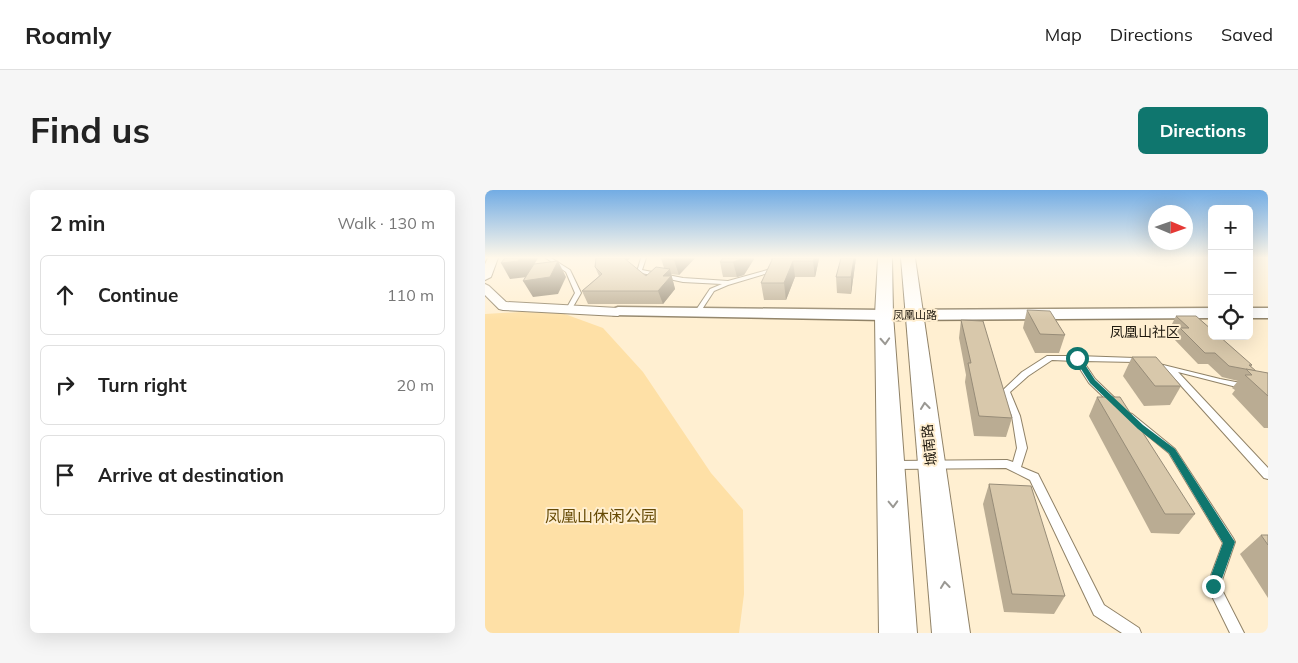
<!DOCTYPE html>
<html lang="en">
<head>
<meta charset="utf-8">
<style>
  :root { --surface:#fff; --page:#f6f6f6; --text:#222; --muted:#767676; --line:#e0e0e0; --accent:#0f766e }
  body { margin:0; font-family:Mulish,"Noto Sans SC",sans-serif; background:var(--page); color:var(--text) }
  .controls { position:absolute; right:15px; top:15px; display:grid; overflow:hidden; border-radius:8px; box-shadow:0 5px 20px #0002 }
  .controls button { width:45px; height:45px; display:grid; place-items:center; padding:0; border:0; border-bottom:1px solid var(--line); background:var(--surface); color:var(--text); font:25px sans-serif }
  .compass { position:absolute; left:663px; top:15px; width:45px; height:45px; border-radius:50%; background:var(--surface); box-shadow:0 5px 20px #0002; rotate:92deg }
  .stop { position:absolute; width:15px; height:15px; margin:-11px; border:4px solid #0f766e; border-radius:50%; background:#fff }
  .stop.end { background:#0f766e; border-color:#fff; box-shadow:0 1px 5px #0008 }
  .list { margin:0; padding:0; list-style:none }
  h2 { display:flex; justify-content:space-between; align-items:center; height:65px; margin:0; padding:0 20px; font-size:21px }
  h2 small { font-size:16px; font-weight:400; color:var(--muted) }
  .list li { display:grid; grid-template-columns:32px 1fr auto; gap:15px; align-items:center; box-sizing:border-box; height:80px; margin:0 10px 10px; padding:0 10px; border:1px solid var(--line); border-radius:8px }
  .list b { display:block; font-size:19px; white-space:nowrap }
  .list em { font-size:16px; font-style:normal; color:var(--muted) }
  .icon { flex:none; width:28px; height:28px; fill:none; stroke:currentColor; stroke-width:2; stroke-linecap:round; stroke-linejoin:round }
  .map { position:relative; flex:none; width:783px; height:443px; overflow:hidden; border-radius:8px }
  header { display:flex; align-items:center; gap:30px; box-sizing:border-box; height:70px; padding:0 25px; background:var(--surface); border-bottom:1px solid var(--line) }
  header strong { font-size:24px }
  nav { display:flex; gap:28px; margin-inline-start:auto; font-size:18px }
  .intro { display:flex; align-items:center; justify-content:space-between; box-sizing:border-box; height:120px; padding:0 30px }
  h1 { margin:0; font-size:35px }
  .button { padding:12px 22px; border-radius:8px; background:var(--accent); color:#fff; font-size:18px; font-weight:700 }
  main { display:flex; gap:30px; padding:0 30px }
  aside { flex:1; background:var(--surface); border-radius:8px; box-shadow:0 5px 20px #0002 }
  .map>svg:first-child { display:block }
  .green { fill:#fee0a6 }
  .lines { fill:none; stroke-linecap:round; stroke-linejoin:round }
  .service-casing { stroke:#908267; stroke-width:2 }
  .minor-casing { stroke:#908267; stroke-width:2 }
  .tertiary-casing { stroke:#908267; stroke-width:3 }
  .secondary-casing { stroke:#908267; stroke-width:2 }
  .service { fill:#fff; fill-rule:evenodd }
  .minor { fill:#fff; fill-rule:evenodd }
  .tertiary { fill:#fff; fill-rule:evenodd }
  .secondary { fill:#fff; fill-rule:evenodd }
  .wall { fill:#baac93 }
  .shaded-wall { fill:#978c78 }
  .building { fill:#d8c8ab; stroke:#978c78 }
  .oneway { stroke:#9a9893 }
  .route { fill:#0f766e }
  .labels { text-anchor:middle; stroke-width:4; stroke-linejoin:round; paint-order:stroke }
  .far-street-label { font-size:11px; fill:#1f190f; stroke:#ffefd1 }
  .far-quarter-label { font-size:14px; fill:#1f190f; stroke:#ffefd1 }
  .street-label { font-size:14px; fill:#1f190f; stroke:#ffefd1 }
  .near-park-label { font-size:16px; fill:#664a05; stroke:#ffefd1 }
</style>
</head>
<body>
<header>
<strong>Roamly</strong>
<nav><a>Map</a><a>Directions</a><a>Saved</a></nav>
</header>
<div class="intro"><h1>Find us</h1><a class="button">Directions</a></div>
<main>
<aside>
<h2>2 min<small>Walk · 130 m</small></h2>
<ul class="list">
<li><svg class="icon" aria-label="ahead" viewBox="0 0 24 24"><path d="M12 20V5M6 11l6-6 6 6"/></svg><div><b>Continue</b></div><em>110 m</em></li>
<li><svg class="icon" aria-label="right" viewBox="0 0 24 24"><path d="M7 20v-9h11M14 6l5 5-5 5"/></svg><div><b>Turn right</b></div><em>20 m</em></li>
<li><svg class="icon" aria-label="arrive" viewBox="0 0 24 24"><path d="M6 21V4h12l-3 4 3 4H6"/></svg><div><b>Arrive at destination</b></div></li>
</ul>
</aside>
<div class="map">
<svg width="783" height="443" viewBox="0 0 783 443">
  <rect width="100%" height="100%" fill="#ffefd1"/>
  <polygon class="green" points="36,122 77,123 118,138 158,182 226,283 258,320 259,404 254,443 0,443 0,124"/>
  <g class="lines">
    <g class="service-casing">
      <g id="service">
        <polygon points="61,68 66,68 85,80 96,103 85,122 80,121 90,103 81,82"/>
        <polygon points="156,68 161,68 157,80 198,88 243,91 293,77 296,79 243,95 229,101 214,124 212,125 209,123 225,99 237,94 198,92 152,82"/>
        <polygon points="562,166 592,166 650,168 735,189 771,196 783,196 783,202 771,202 693,182 783,278 783,289 779,288 682,180 650,172 598,171 610,189 634,212 635,214 634,216 628,216 604,193 590,171 567,170 543,186 525,202 535,226 542,258 536,277 553,284 619,415 654,438 656,443 637,443 609,425 545,290 521,278 409,279 405,278 404,275 405,272 409,271 522,270 528,272 532,258 527,226 517,201 537,182"/>
        <polygon points="644,223 647,224 690,259 748,348 750,352 735,396 759,443 745,443 722,396 738,353 684,263 641,228 640,226 641,224"/>
      </g>
    </g>
    <g class="minor-casing">
      <g id="minor">
        <polygon points="3,68 13,68 6,87 0,90 0,74"/>
        <polygon points="0,94 4,96 21,112 133,118 139,122 133,126 18,120 14,119 0,105"/>
      </g>
    </g>
    <g class="tertiary-casing">
      <g id="tertiary">
        <polygon points="133,117 399,120 727,118 727,128 399,130 128,125 125,122 128,119"/>
        <rect x="764" y="118" width="19" height="10"/>
      </g>
    </g>
    <g class="secondary-casing">
      <g id="secondary">
        <polygon points="393,68 407,68 408,125 432,443 394,443 390,125"/>
        <polygon points="416,68 430,68 485,443 447,443"/>
      </g>
    </g>
    <use href="#service" class="service"/>
    <use href="#minor" class="minor"/>
    <use href="#tertiary" class="tertiary"/>
    <use href="#secondary" class="secondary"/>
  </g>
  <g class="wall">
    <polygon points="111,68 145,68 142,71 161,86 179,78 176,68 210,68 194,85 186,84 190,99 178,114 103,114 97,101 114,86 110,77"/>
    <polygon points="286,68 334,68 334,69 330,87 310,87 301,110 279,110 276,93 286,71"/>
    <polygon points="371,68 366,104 352,103 351,87"/>
    <polygon points="269,69 259,85 252,87 238,87 235,72"/>
    <polygon points="542,120 580,145 574,163 550,163 538,138"/>
    <polygon points="691,126 767,175 766,177 771,181 783,183 783,238 779,238 747,204 750,200 747,198 753,191 737,187 723,174 713,174 689,149 692,143 686,136"/>
    <polygon points="476,130 527,228 521,247 489,246 480,192 481,185 474,148"/>
    <polygon points="647,167 696,196 685,215 659,216 638,186"/>
    <polygon points="612,207 710,324 694,344 666,343 604,226"/>
    <polygon points="504,294 580,406 569,424 519,422 498,314"/>
    <polygon points="776,345 783,345 783,408 755,364"/>
  </g>
  <g class="shaded-wall">
    <polygon points="35,68 53,68 42,87 25,89 16,73"/>
    <polygon points="135,68 145,68 138,75"/>
    <polygon points="191,68 210,68 194,85 189,70"/>
    <polygon points="257,68 268,68 269,69 259,85 252,87 248,72"/>
    <polygon points="329,68 334,68 334,69 330,87 328,71"/>
    <polygon points="369,68 371,68 366,104 366,87"/>
    <polygon points="73,71 81,87 73,104 48,107 38,91"/>
    <polygon points="308,71 310,87 301,110 299,93"/>
    <polygon points="185,79 190,99 178,114 173,101 178,86"/>
  </g>
  <g class="building">
    <polygon points="20,68 35,68 33,71 16,73"/>
    <polygon points="111,68 139,68 161,86 171,77 185,79 178,86 186,86 173,101 97,101 117,84 110,77"/>
    <polygon points="178,68 191,68 189,70"/>
    <polygon points="238,68 257,68 256,69 248,72 235,72"/>
    <polygon points="288,68 329,68 328,71 308,71 299,93 276,93"/>
    <polygon points="356,68 369,68 366,87 351,87"/>
    <polygon points="73,71 65,87 38,91 49,74"/>
    <polygon points="542,120 565,121 580,145 555,144"/>
    <polygon points="691,126 711,126 727,140 727,146 734,146 767,175 764,175 771,181 744,176 730,163 720,163 695,138 704,138"/>
    <polygon points="476,130 498,131 527,228 494,226 483,173 486,173"/>
    <polygon points="647,167 671,167 696,196 670,196"/>
    <polygon points="761,179 783,183 783,206 760,185 767,185"/>
    <polygon points="612,207 635,207 710,324 680,324"/>
    <polygon points="504,294 546,296 580,406 527,404"/>
    <polygon points="776,345 783,345 783,355"/>
  </g>
  <defs><path id="oneway-chevron" d="M-2-3.5L2.5 0L-2 3.5" fill="none" stroke-width="1.6" stroke-linecap="round" stroke-linejoin="round" transform="scale(1.25)"/></defs>
  <g class="oneway">
    <use href="#oneway-chevron" transform="translate(400 151) rotate(87)"/>
    <use href="#oneway-chevron" transform="translate(440 216) rotate(-96)"/>
    <use href="#oneway-chevron" transform="translate(408 314) rotate(88)"/>
    <use href="#oneway-chevron" transform="translate(460 395) rotate(-96)"/>
  </g>
  <linearGradient id="sky" x2="0" y2="1"><stop stop-color="#72ace4"/><stop offset="0.52" stop-color="#fff8ea"/><stop offset="1" stop-color="#fff8ea" stop-opacity="0"/></linearGradient>
  <rect width="783" height="130" fill="url(#sky)"/>
  <polygon class="route" points="590,167 595,167 610,190 658,235 690,259 748,349 750,352 733,400 728,402 724,400 722,396 738,353 684,263 653,239 605,193 589,168"/>
  <g class="labels">
    <g class="far-street-label">
      <text x="430" y="129">凤凰山路</text>
    </g>
    <g class="far-quarter-label">
      <text x="660" y="147">凤凰山社区</text>
    </g>
    <g class="street-label">
      <text transform="translate(444 255) rotate(-96)" y="5">城南路</text>
    </g>
    <g class="near-park-label">
      <text x="116" y="332">凤凰山休闲公园</text>
    </g>
  </g>
</svg>
<div class="controls">
<button>+</button>
<button>−</button>
<button><svg class="icon" aria-label="locate" viewBox="0 0 24 24"><circle cx="12" cy="12" r="6"/><path d="M12 2v4M12 18v4M2 12h4M18 12h4"/></svg></button>
</div>
<svg class="compass" viewBox="-18 -18 36 36"><path d="M0-13l5 13h-10z" fill="#e53935"/><path d="M0 13l5-13h-10z" fill="#767676"/></svg>
<div class="stop" style="left:592px;top:168px"></div>
<div class="stop end" style="left:728px;top:396px"></div>
</div>
</main>
</body>
</html>
